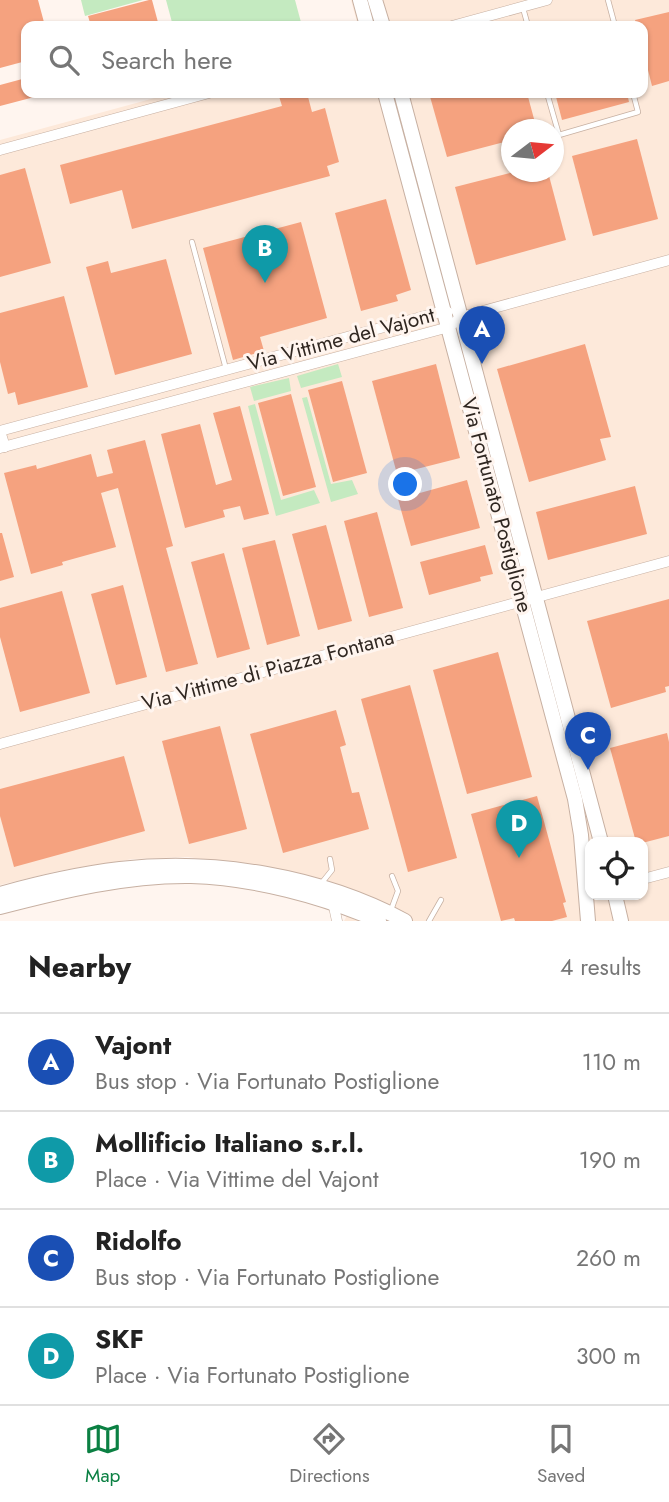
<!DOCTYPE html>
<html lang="en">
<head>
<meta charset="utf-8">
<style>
  :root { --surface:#fff; --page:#f6f6f6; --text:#222; --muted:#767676; --line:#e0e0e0; --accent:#0b8043 }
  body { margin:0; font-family:Jost,sans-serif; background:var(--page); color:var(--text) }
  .controls { position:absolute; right:21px; bottom:21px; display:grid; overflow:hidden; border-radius:14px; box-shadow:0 2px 5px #0004 }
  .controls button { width:63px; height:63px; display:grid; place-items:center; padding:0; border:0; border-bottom:2px solid var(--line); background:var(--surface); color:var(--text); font:35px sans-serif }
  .compass { position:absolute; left:501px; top:119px; width:63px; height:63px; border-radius:50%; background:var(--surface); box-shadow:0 2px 5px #0004; rotate:74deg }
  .you { position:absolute; left:406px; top:485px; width:24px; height:24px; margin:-18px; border:5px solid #fff; border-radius:50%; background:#1a73e8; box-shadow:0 0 0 10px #1a73e833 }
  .badge { display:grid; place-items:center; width:46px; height:46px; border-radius:50%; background:var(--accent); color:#fff; font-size:23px; font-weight:700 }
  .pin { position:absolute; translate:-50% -58px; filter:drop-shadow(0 2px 4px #0008) }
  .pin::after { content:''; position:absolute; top:37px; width:24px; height:21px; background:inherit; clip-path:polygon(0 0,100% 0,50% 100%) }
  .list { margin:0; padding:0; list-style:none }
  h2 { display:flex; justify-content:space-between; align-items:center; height:91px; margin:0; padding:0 28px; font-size:30px }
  h2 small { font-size:23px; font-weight:400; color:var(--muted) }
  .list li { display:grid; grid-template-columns:46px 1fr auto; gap:21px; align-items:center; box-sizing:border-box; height:98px; padding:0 28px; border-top:2px solid var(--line) }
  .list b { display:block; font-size:26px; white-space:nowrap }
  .list p { margin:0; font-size:23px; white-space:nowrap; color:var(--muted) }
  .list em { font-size:23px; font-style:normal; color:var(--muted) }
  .icon { flex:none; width:38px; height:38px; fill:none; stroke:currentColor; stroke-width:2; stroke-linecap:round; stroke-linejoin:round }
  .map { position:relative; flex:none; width:669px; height:921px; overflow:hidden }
  .search { position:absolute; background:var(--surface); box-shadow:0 2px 5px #0004; left:21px; right:21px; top:21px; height:77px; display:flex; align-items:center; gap:18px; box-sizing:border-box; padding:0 24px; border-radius:14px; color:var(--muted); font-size:26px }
  .sheet { height:483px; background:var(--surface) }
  nav { display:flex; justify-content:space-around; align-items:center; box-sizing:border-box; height:98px; border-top:2px solid var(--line); background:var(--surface); font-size:19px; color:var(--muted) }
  nav a { display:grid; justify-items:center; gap:4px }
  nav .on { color:var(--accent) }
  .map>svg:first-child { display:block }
  .industrial { fill:#fde9da; fill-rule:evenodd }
  .green { fill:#c4eac0 }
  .building { fill:#f5a27f }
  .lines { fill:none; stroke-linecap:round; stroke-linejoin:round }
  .lane-casing { stroke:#c7b0a2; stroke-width:6 }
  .street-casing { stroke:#c7b0a2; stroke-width:11 }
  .secondary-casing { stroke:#c7b0a2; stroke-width:16 }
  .lane { stroke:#fff; stroke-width:4.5 }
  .street { stroke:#fff; stroke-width:10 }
  .secondary { stroke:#fff; stroke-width:14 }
  .labels { text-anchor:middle; stroke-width:6; stroke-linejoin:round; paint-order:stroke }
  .street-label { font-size:21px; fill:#302721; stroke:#fff5ef }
</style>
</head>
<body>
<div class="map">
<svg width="669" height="921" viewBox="0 0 669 921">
  <rect width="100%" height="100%" fill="#fff5ef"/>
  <path class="industrial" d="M351,0H669V921H344L359,894L250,866L188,857L133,859L58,871L0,885V140L173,93H643V26H358ZM512,130H554V172H512ZM590,842H643V895H590Z"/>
  <g class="green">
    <polygon points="81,0 143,0 85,16"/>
    <polygon points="166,0 295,0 302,26 173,26"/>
    <polygon points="338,364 342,377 301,388 297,376"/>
    <polygon points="289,378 291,391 254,401 250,387"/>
    <polygon points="307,397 331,484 352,480 358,494 331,502 302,398"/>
    <polygon points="255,404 281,500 314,490 320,503 276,516 248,406"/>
  </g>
  <g class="building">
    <polygon points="0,0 38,0 45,26 26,26 26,61 0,68"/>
    <polygon points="149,0 152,0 159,26 91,26 88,16"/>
    <polygon points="669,12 669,81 652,86 643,50 643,26 637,26 635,20"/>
    <polygon points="26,78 26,93 42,93 42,95 0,106 0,85"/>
    <polygon points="278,93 307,93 312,112 325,108 339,162 327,166 330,176 132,229 122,190 70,204 60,165 282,106"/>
    <polygon points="429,93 527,93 537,130 512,130 512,140 447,157"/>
    <polygon points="555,93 627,93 629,102 562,120"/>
    <polygon points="637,139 658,219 593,236 572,156"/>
    <polygon points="25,168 51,263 0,277 0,175"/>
    <polygon points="514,172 548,172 566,240 476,265 455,187"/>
    <polygon points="386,199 411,290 396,295 398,301 361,311 335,213"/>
    <polygon points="301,222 327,318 260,337 264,351 233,360 203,248"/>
    <polygon points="166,259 192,354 115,375 86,267 108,261 111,273"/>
    <polygon points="64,296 88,387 18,405 15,392 8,394 0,362 0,313"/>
    <polygon points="585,344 611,437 600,439 606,460 529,482 497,369"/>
    <polygon points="436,364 460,458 397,474 372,381"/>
    <polygon points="342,381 367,473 333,482 308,390"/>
    <polygon points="291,394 316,487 283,496 258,403"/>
    <polygon points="240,406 269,514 244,520 240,506 223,510 225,517 185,528 161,434 200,424 216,485 232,480 213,413"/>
    <polygon points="145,440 173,546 166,548 198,664 166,672 118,488 101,493 116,547 62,562 63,565 31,574 4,473 36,465 37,469 91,454 97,477 113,473 107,450"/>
    <polygon points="467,480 480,528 411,546 398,499"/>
    <polygon points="635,486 647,534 548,560 536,512"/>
    <polygon points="377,512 403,608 369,617 344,521"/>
    <polygon points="326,525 352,621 318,630 292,534"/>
    <polygon points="0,533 2,533 14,577 0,581"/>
    <polygon points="275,540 300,636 267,645 242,548"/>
    <polygon points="485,545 493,574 480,577 481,581 429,595 420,562"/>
    <polygon points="224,553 250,649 217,658 191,562"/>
    <polygon points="123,585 147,677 116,685 91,594"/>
    <polygon points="62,591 90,693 20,712 0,637 0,608"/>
    <polygon points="669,599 669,686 665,687 666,692 611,708 587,621"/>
    <polygon points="498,652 532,777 467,794 433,670"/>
    <polygon points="410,685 457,858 408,872 361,699"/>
    <polygon points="336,710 346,745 340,747 352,793 359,792 369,829 283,853 250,734"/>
    <polygon points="220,726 247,829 189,844 162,741"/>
    <polygon points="667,733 669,742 669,836 646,842 636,842 610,748"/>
    <polygon points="124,756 145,831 14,867 0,816 0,789"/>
    <polygon points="537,796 566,902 563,903 567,917 552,921 515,921 514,918 501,921 471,814"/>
  </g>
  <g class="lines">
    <g class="lane-casing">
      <g id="lane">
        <polyline points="608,0 615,26"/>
        <polyline points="523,8 528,26"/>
        <polyline points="547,93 559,135 638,112 633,93"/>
        <polyline points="192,242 226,369"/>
        <polyline points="320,885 332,870 330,859"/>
        <polyline points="391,910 398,891 392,876"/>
        <polyline points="429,921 441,900"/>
      </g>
    </g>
    <g class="street-casing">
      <g id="street">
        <polyline points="452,26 547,0"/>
        <polyline points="0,150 209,93"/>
        <polyline points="5,447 0,431 436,313 445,311 448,312"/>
        <polyline points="0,448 449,327 461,317 669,260"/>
        <polyline points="0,744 669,561"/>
        <polyline points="643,879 669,872"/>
        <polyline points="333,902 337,921"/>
      </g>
    </g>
    <g class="secondary-casing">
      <g id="secondary">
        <polyline points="360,0 367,26"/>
        <polyline points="375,0 383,26"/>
        <polyline points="385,93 575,799 581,835 588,921"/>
        <polyline points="401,93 601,842"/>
        <path d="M0,894C39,883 79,874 120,869C214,858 321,876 405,921"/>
        <polyline points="615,895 621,921"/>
        <path d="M0,907C62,891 127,875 191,876C254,878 322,896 379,921"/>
      </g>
    </g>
    <use href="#lane" class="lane"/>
    <use href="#street" class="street"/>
    <use href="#secondary" class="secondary"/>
  </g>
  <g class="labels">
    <g class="street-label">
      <text transform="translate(341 339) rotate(-15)" y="7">Via Vittime del Vajont</text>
      <text transform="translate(497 505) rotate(75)" y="7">Via Fortunato Postiglione</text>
      <text transform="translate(268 670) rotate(-15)" y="7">Via Vittime di Piazza Fontana</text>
    </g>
  </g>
</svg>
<div class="controls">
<button><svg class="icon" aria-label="locate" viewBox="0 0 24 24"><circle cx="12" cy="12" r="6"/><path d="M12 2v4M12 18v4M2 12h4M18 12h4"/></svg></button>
</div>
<svg class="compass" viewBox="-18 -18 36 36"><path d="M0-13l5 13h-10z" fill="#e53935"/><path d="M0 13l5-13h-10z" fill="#767676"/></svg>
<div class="you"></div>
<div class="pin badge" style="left:482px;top:364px;background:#1a4fb4">A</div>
<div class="pin badge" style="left:265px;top:283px;background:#0f9aa8">B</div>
<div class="pin badge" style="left:588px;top:770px;background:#1a4fb4">C</div>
<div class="pin badge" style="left:519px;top:858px;background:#0f9aa8">D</div>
<div class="search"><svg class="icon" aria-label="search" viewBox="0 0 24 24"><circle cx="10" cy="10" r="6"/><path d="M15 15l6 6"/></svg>Search here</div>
</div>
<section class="sheet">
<h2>Nearby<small>4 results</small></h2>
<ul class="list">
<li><span class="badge" style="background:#1a4fb4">A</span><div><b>Vajont</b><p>Bus stop · Via Fortunato Postiglione</p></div><em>110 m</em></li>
<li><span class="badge" style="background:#0f9aa8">B</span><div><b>Mollificio Italiano s.r.l.</b><p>Place · Via Vittime del Vajont</p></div><em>190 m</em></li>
<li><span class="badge" style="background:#1a4fb4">C</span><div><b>Ridolfo</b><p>Bus stop · Via Fortunato Postiglione</p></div><em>260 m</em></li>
<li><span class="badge" style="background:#0f9aa8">D</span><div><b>SKF</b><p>Place · Via Fortunato Postiglione</p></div><em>300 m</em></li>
</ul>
</section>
<nav>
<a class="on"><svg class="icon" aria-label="map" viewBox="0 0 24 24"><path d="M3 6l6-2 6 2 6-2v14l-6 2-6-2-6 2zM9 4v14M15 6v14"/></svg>Map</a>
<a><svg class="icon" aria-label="directions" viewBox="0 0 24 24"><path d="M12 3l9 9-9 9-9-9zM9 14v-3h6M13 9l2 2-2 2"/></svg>Directions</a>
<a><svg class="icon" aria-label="saved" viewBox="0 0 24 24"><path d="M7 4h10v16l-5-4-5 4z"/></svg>Saved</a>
</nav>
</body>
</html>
